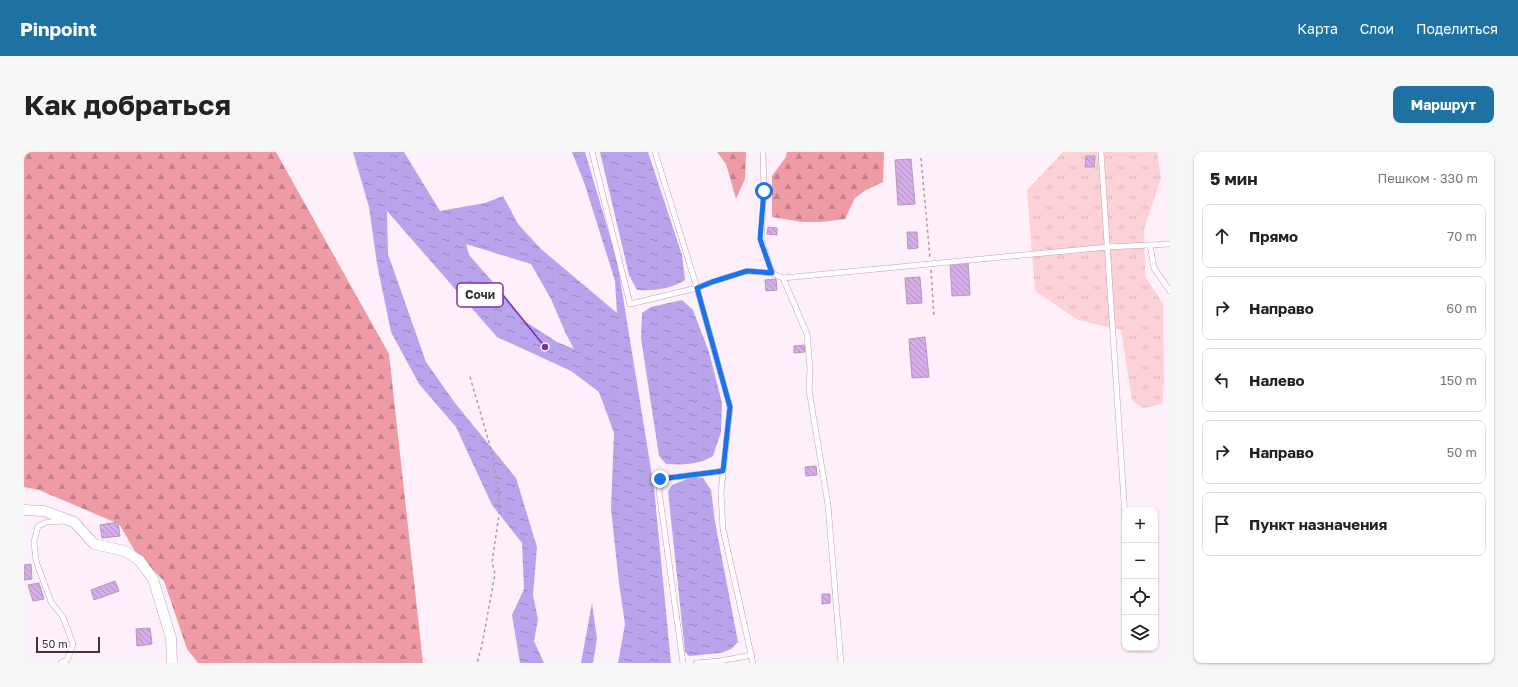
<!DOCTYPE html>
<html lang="ru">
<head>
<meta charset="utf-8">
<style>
  :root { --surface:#fff; --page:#f6f6f6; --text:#222; --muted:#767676; --line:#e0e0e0; --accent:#1d72a3 }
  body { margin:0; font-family:"Golos Text",sans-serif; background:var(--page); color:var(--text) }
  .controls { position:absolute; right:12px; bottom:12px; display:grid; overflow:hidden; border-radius:8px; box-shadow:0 1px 3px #0004 }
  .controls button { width:36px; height:36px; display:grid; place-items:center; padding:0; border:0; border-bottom:1px solid var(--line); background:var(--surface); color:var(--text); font:20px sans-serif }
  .scale { position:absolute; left:12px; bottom:10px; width:64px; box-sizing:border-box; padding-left:4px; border:2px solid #3f323c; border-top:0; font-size:11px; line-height:14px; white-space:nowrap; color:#3f323c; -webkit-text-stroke:3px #fff; paint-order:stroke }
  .stop { position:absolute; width:12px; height:12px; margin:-9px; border:3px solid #1a73e8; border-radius:50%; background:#fff }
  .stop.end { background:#1a73e8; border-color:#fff; box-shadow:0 1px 4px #0008 }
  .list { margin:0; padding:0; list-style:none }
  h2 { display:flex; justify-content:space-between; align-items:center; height:52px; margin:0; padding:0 16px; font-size:17px }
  h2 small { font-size:13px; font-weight:400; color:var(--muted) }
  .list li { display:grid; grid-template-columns:26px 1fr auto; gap:12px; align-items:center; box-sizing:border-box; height:64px; margin:0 8px 8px; padding:0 8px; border:1px solid var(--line); border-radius:8px }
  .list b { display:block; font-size:15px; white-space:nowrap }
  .list em { font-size:13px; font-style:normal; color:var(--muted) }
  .icon { flex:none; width:22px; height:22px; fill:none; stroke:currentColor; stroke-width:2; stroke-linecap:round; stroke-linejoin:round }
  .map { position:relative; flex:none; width:1146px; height:511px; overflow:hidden; border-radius:8px }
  header { display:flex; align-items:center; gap:24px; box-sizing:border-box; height:56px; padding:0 20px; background:var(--accent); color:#fff }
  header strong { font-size:19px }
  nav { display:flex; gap:22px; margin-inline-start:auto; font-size:14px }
  .intro { display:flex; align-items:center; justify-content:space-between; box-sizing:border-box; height:96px; padding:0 24px }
  h1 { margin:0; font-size:28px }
  .button { padding:10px 18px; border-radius:8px; background:var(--accent); color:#fff; font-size:14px; font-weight:700 }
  main { display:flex; gap:24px; padding:0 24px }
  aside { flex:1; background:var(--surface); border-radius:8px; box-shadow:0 1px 3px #0004 }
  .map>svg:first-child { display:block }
  .grass { fill:url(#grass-tufts) }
  .forest { fill:url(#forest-firs) }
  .water { fill:url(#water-ripples); fill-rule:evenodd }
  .building { fill:url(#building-back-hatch); stroke:#af9ab9 }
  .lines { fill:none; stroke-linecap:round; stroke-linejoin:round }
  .lane-casing { stroke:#bea0b8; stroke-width:6 }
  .street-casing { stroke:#bea0b8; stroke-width:11 }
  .path { stroke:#a89ba5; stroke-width:1.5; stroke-dasharray:3 3; stroke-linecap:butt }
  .lane { stroke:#fff; stroke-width:5 }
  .street { stroke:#fff; stroke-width:10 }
  .route { stroke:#1a73e8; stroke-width:5 }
  .leader { fill:none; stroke:#7b2cbf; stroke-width:1.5 }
  .callout-dot { fill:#7b2cbf; stroke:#fff; stroke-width:1.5 }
  .callout { fill:#fff; stroke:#7b2cbf; stroke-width:1.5 }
  .callout-label { font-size:12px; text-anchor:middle; font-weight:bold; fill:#3f323c }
</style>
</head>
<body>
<header>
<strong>Pinpoint</strong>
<nav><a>Карта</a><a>Слои</a><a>Поделиться</a></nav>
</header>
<div class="intro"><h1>Как добраться</h1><a class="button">Маршрут</a></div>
<main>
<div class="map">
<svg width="1146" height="511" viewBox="0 0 1146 511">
  <defs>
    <pattern id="grass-tufts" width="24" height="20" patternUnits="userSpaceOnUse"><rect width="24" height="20" fill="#fdd2d7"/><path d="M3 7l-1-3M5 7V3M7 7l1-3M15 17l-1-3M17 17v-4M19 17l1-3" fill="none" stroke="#dab5b9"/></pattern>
    <pattern id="forest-firs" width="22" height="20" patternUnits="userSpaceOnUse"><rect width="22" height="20" fill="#ee9ba6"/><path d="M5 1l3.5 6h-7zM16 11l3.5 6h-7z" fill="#c27f88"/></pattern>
    <pattern id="water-ripples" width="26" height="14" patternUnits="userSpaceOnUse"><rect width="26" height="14" fill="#b7a4ea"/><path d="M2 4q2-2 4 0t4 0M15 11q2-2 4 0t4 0" fill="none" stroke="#9686bf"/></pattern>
    <pattern id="building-back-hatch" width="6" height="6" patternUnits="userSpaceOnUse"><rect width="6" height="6" fill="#d7aceb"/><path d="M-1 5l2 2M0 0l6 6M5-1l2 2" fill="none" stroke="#b08dc0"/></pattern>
  </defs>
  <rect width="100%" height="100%" fill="#fdf0fa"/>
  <polygon class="grass" points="1039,0 1133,0 1137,26 1120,77 1121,124 1139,152 1140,231 1138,252 1119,256 1108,248 1097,178 1054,168 1011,139 1003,38"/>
  <g class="forest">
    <polygon points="0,0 252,0 365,202 399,511 174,511 163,497 140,429 112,401 95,372 15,338 0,335"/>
    <polygon points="693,0 722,0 721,27 712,47 702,12"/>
    <polygon points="763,0 860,0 859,30 842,38 831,46 821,67 798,70 778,70 748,65 748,24 762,5"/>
  </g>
  <g class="water">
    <path d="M329,0H380L416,59L461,51L479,44L494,72L517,97L593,161L591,129L561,33L548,0H561L593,108L630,336L647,511H594L601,472L595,431L587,357L590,281L575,240L547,219L473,185L363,59L364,102L402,210L431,251L492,326L513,395L509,443L514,467L510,489L520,511H496L488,463L500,437L498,391L468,353L432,275L395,232L367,180L353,112L345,55ZM442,92L507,112L527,147L542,182L550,197L533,190L499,168L475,137L445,103Z"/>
    <path d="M576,0H624L658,103L661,128C647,137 630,139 613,138L605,123Z"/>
    <path d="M658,148L669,158L685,200L698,251L697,280L689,304C674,313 659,313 642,312L635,304L617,186L618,161L627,155Z"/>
    <polygon points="668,325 679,326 687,338 691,370 714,490 707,497 697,501 665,504 661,500 644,339 648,333"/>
    <polygon points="568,451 573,487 569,511 557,511"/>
  </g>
  <g class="building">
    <polygon points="1062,4 1071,4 1070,15 1061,15"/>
    <polygon points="887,7 891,52 874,53 871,8"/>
    <polygon points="744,75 753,76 753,83 743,82"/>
    <polygon points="883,80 893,80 894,96 884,97"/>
    <polygon points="944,110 946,143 928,144 926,111"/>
    <polygon points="896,125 898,151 883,152 881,126"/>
    <polygon points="752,127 753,138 742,139 741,128"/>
    <polygon points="901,185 905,225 888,226 885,187"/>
    <polygon points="780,193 781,200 770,201 770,194"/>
    <polygon points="792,314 793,323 782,324 781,315"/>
    <polygon points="94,370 96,384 78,386 76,373"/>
    <polygon points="7,412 8,427 0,428 0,413"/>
    <polygon points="91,429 95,439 70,448 67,438"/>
    <polygon points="15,431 20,447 9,449 4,433"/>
    <polygon points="798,442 806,442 806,451 798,452"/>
    <polygon points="126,476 128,492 113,494 112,477"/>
  </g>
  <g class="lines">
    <g class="lane-casing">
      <g id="lane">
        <polyline points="568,0 606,152 673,136 706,255 697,341 699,377 729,511"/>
        <polyline points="631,0 673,136 688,130 723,119 748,121"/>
        <polyline points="739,0 740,39 737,87 748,121 759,126 1084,95 1146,92"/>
        <polyline points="1077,0 1101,365"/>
        <polyline points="1126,93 1130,116 1146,139"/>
        <polyline points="759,126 783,182 786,216 785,238 804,353 817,511"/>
        <polyline points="37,511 43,508 49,492 39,465 27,450 12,409 10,390 14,374 23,370 40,369"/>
        <polyline points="659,511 635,339 636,327 699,319"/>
        <polyline points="672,511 696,509 728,503"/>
      </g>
    </g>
    <g class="street-casing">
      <polyline id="street" points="0,358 20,359 50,370 70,392 101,399 116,409 129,427 147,486 148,511"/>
    </g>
    <g class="path">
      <polyline points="897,6 906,106"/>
      <polyline points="907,118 910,166"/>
      <polyline points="446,225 467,297 475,341 475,363 468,410 471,422 458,493 453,511"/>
    </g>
    <use href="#lane" class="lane"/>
    <use href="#street" class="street"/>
  </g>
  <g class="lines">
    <polyline class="route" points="636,327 699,319 706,255 673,136 688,130 723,119 748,121 736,87 740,39"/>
  </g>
  <path class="leader" d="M521 195L479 143"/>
  <circle class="callout-dot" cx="521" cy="195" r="4"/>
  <rect class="callout" x="433" y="131" width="46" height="24" rx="4"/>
  <g class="callout-label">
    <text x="456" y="147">Сочи</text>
  </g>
</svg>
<div class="controls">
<button>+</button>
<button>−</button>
<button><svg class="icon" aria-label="locate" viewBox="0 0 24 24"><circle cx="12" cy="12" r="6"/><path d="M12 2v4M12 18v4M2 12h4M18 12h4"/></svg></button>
<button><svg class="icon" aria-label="layers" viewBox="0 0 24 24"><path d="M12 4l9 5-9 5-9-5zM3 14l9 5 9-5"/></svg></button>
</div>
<div class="scale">50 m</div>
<div class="stop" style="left:740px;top:39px"></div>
<div class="stop end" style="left:636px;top:327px"></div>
</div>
<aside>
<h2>5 мин<small>Пешком · 330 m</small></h2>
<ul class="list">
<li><svg class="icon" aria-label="ahead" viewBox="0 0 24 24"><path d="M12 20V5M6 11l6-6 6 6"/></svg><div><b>Прямо</b></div><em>70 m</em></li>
<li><svg class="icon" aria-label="right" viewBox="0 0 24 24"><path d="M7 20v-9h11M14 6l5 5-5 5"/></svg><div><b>Направо</b></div><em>60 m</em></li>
<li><svg class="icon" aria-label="left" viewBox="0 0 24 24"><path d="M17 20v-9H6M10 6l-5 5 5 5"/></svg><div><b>Налево</b></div><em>150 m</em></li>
<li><svg class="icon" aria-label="right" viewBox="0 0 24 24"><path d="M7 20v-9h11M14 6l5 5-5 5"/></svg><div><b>Направо</b></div><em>50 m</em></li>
<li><svg class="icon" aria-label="arrive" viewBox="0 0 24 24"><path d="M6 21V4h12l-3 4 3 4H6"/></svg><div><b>Пункт назначения</b></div></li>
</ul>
</aside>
</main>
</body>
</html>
